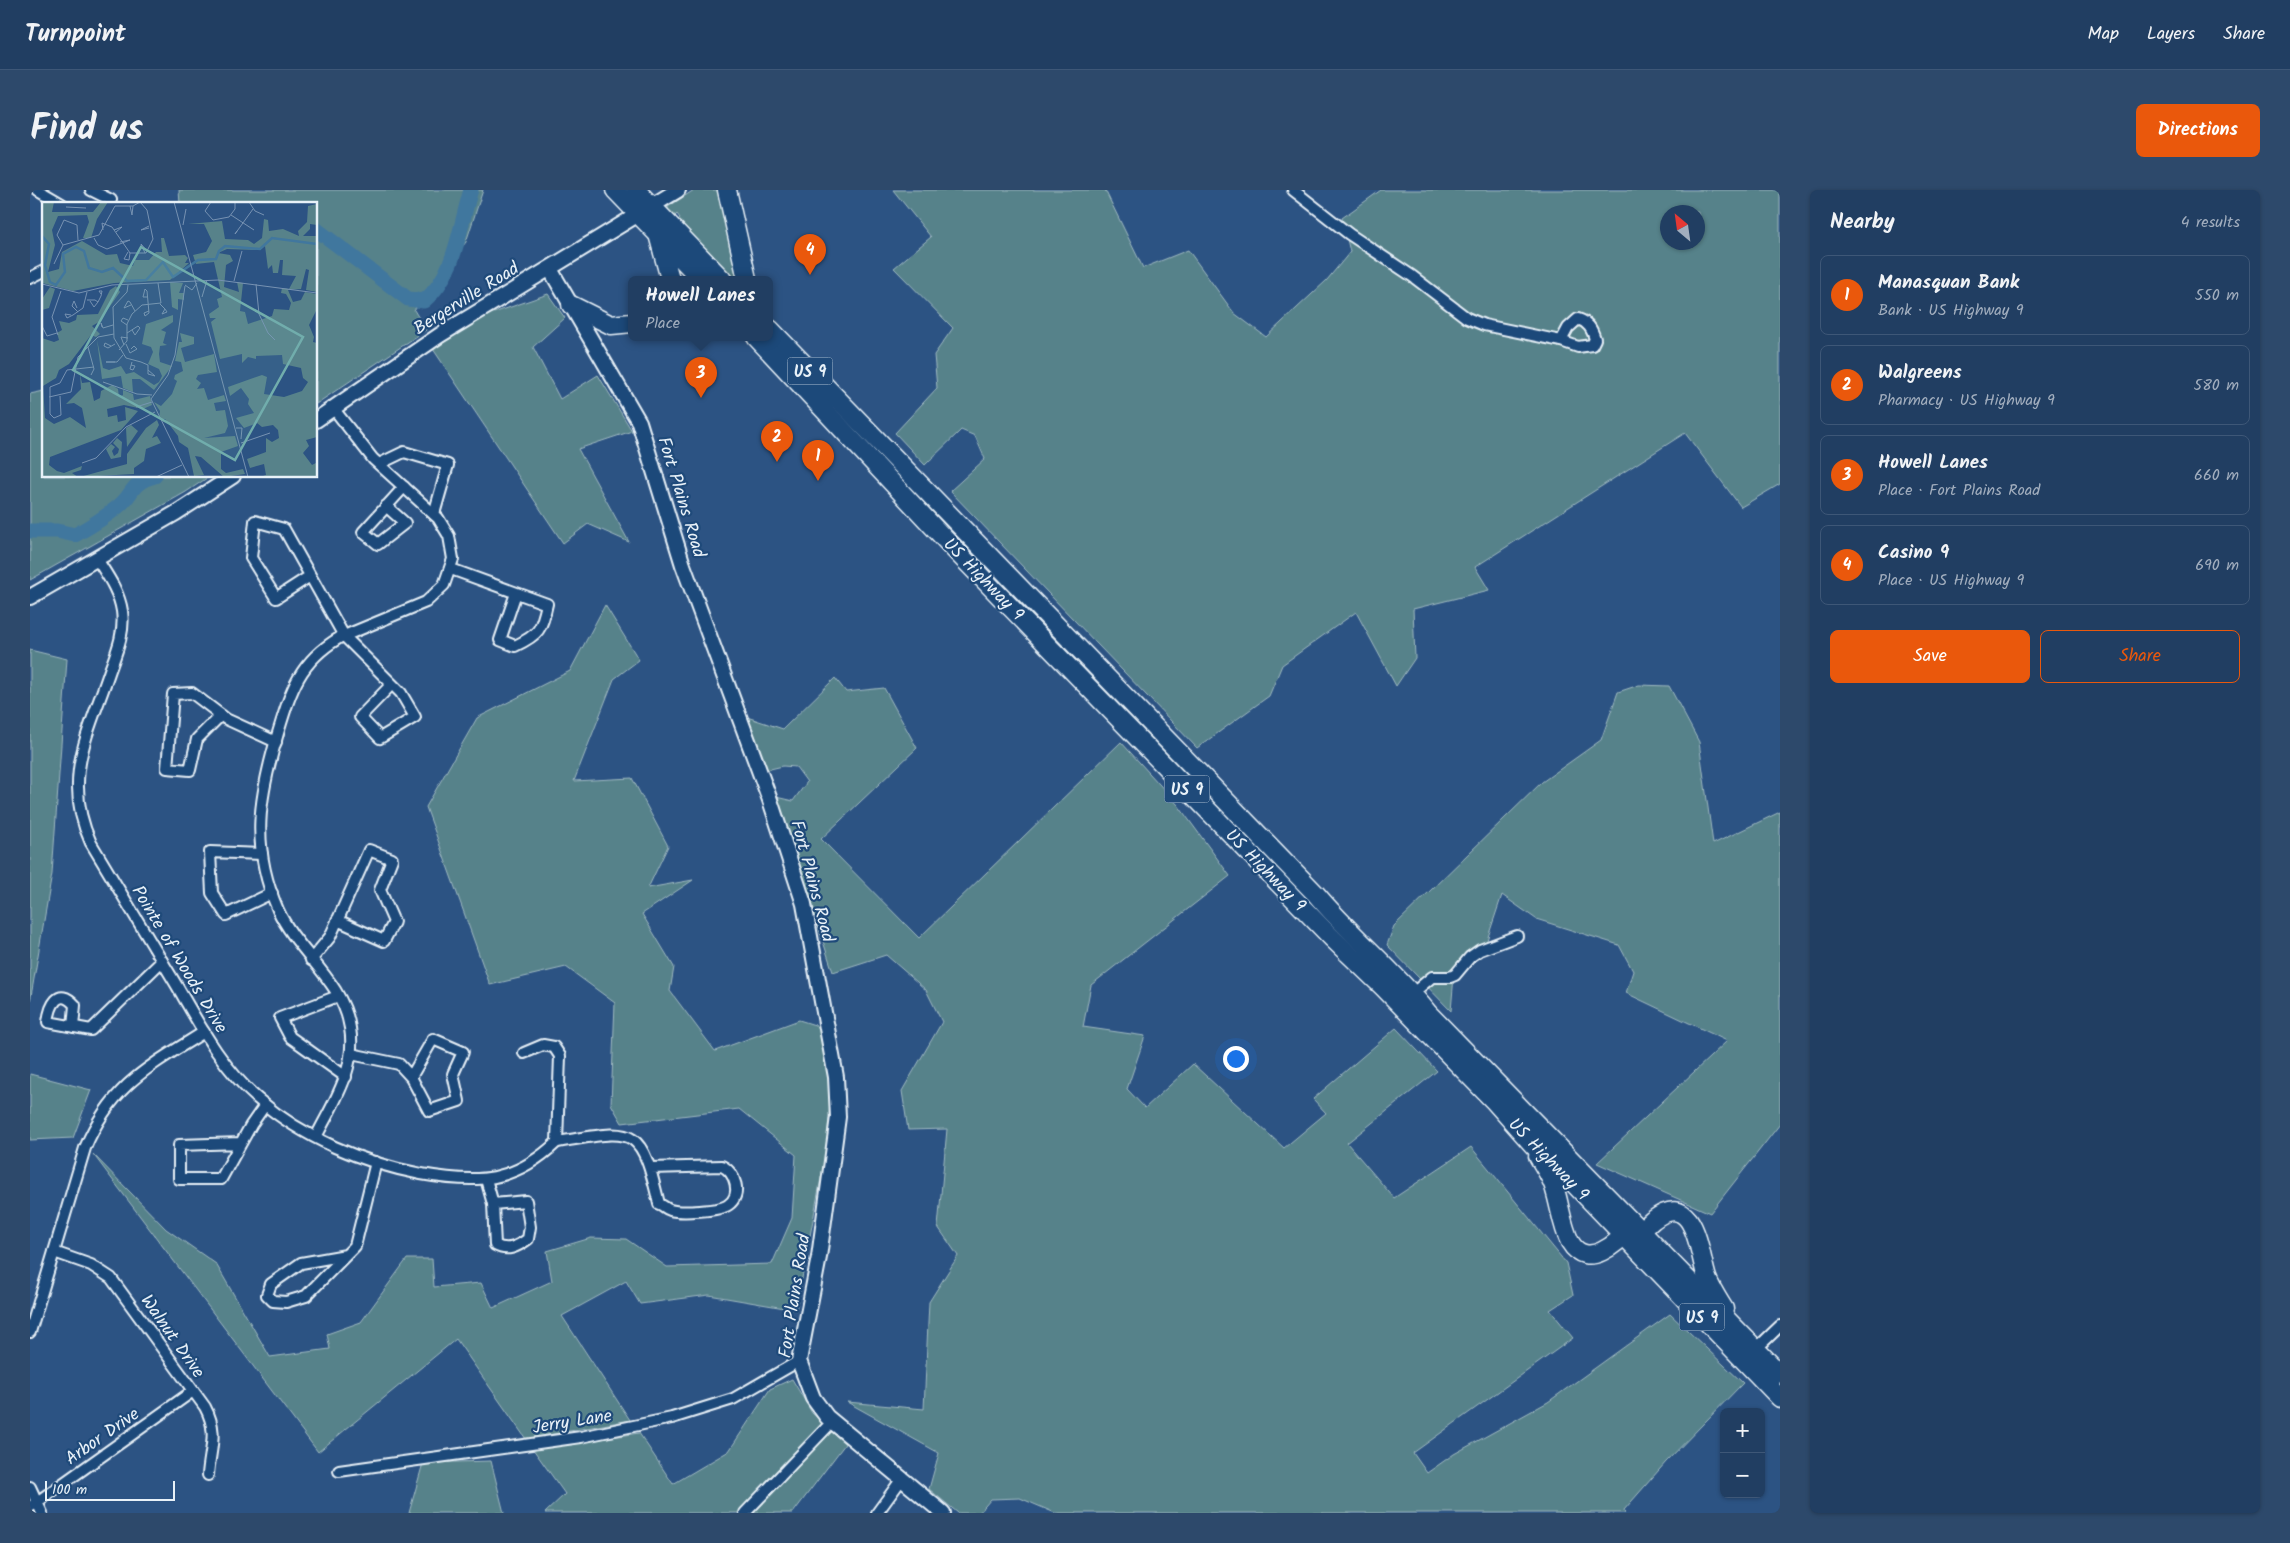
<!DOCTYPE html>
<html lang="en">
<head>
<meta charset="utf-8">
<style>
  :root { --surface:#213e62; --page:#2d496b; --text:#f1f3f6; --muted:#a2aebe; --line:#3e5777; --accent:#ea580c }
  body { margin:0; font-family:Kalam,sans-serif; background:var(--page); color:var(--text) }
  .controls { position:absolute; right:15px; bottom:15px; display:grid; overflow:hidden; border-radius:8px; box-shadow:0 1px 4px #0004 }
  .controls button { width:45px; height:45px; display:grid; place-items:center; padding:0; border:0; border-bottom:1px solid var(--line); background:var(--surface); color:var(--text); font:25px sans-serif }
  .compass { position:absolute; left:1630px; top:15px; width:45px; height:45px; border-radius:50%; background:var(--surface); box-shadow:0 1px 4px #0004; rotate:331deg }
  .scale { position:absolute; left:15px; bottom:12px; width:130px; box-sizing:border-box; padding-left:5px; border:2px solid #e8f1f8; border-top:0; font-size:14px; line-height:18px; white-space:nowrap; color:#e8f1f8; -webkit-text-stroke:4px #1f4a7a; paint-order:stroke }
  .you { position:absolute; left:1205px; top:868px; width:18px; height:18px; margin:-12px; border:4px solid #fff; border-radius:50%; background:#1a73e8; box-shadow:0 0 0 8px #1a73e833 }
  .badge { display:grid; place-items:center; width:32px; height:32px; border-radius:50%; background:var(--accent); color:#fff; font-size:16px; font-weight:700 }
  .pin { position:absolute; translate:-50% -41px; filter:drop-shadow(0 1px 2px #0008) }
  .pin::after { content:''; position:absolute; top:26px; width:18px; height:15px; background:inherit; clip-path:polygon(0 0,100% 0,50% 100%) }
  .popup { position:absolute; left:598px; top:86px; width:145px; height:65px; box-sizing:border-box; display:grid; place-content:center; border-radius:8px; background:var(--surface); filter:drop-shadow(0 1px 4px #0005); font-size:16px; white-space:nowrap; color:var(--muted) }
  .popup b { font-size:19px; color:var(--text) }
  .popup::after { content:''; position:absolute; left:50%; top:100%; margin-left:-10px; border:10px solid transparent; border-top-color:var(--surface) }
  .list { margin:0; padding:0; list-style:none }
  h2 { display:flex; justify-content:space-between; align-items:center; height:65px; margin:0; padding:0 20px; font-size:21px }
  h2 small { font-size:16px; font-weight:400; color:var(--muted) }
  .list li { display:grid; grid-template-columns:32px 1fr auto; gap:15px; align-items:center; box-sizing:border-box; height:80px; margin:0 10px 10px; padding:0 10px; border:1px solid var(--line); border-radius:8px }
  .list b { display:block; font-size:19px; white-space:nowrap }
  .list p { margin:0; font-size:16px; white-space:nowrap; color:var(--muted) }
  .list em { font-size:16px; font-style:normal; color:var(--muted) }
  .actions { display:flex; gap:10px; padding:15px 20px }
  .actions a { flex:1; padding:11px 0; border:1px solid var(--accent); border-radius:8px; text-align:center; font-size:18px; color:var(--accent) }
  .actions .main { background:var(--accent); color:#fff }
  .map { position:relative; flex:none; width:1750px; height:1323px; overflow:hidden; border-radius:8px }
  header { display:flex; align-items:center; gap:30px; box-sizing:border-box; height:70px; padding:0 25px; background:var(--surface); border-bottom:1px solid var(--line) }
  header strong { font-size:24px }
  nav { display:flex; gap:28px; margin-inline-start:auto; font-size:18px }
  .intro { display:flex; align-items:center; justify-content:space-between; box-sizing:border-box; height:120px; padding:0 30px }
  h1 { margin:0; font-size:35px }
  .button { padding:12px 22px; border-radius:8px; background:var(--accent); color:#fff; font-size:18px; font-weight:700 }
  main { display:flex; gap:30px; padding:0 30px }
  aside { flex:1; background:var(--surface); border-radius:8px; box-shadow:0 1px 4px #0004 }
  .map>svg:first-child { display:block }
  .green { fill:#57828a; stroke:#a0bac1; fill-rule:evenodd }
  .lines { fill:none; stroke-linecap:round; stroke-linejoin:round }
  .river { stroke:#41779e; stroke-width:15 }
  .street-casing { stroke:#e8f1f8; stroke-width:14 }
  .secondary-casing { stroke:#e8f1f8; stroke-width:18 }
  .highway-casing { stroke:#e8f1f8; stroke-width:21 }
  .street { stroke:#1f4a7a; stroke-width:10 }
  .secondary { stroke:#1f4a7a; stroke-width:14 }
  .highway { stroke:#1f4a7a; stroke-width:18 }
  .labels { text-anchor:middle; stroke-width:4.5; stroke-linejoin:round; paint-order:stroke }
  .shield { fill:#1f4a7a; stroke:#acbfd2; stroke-width:1 }
  .shield-label { font-size:16px; font-weight:bold; fill:#e8f1f8 }
  .street-label { font-size:18px; fill:#e8f1f8; stroke:#1f4a7a }
  .inset-river { fill:none; stroke:#41779e; stroke-width:2.5 }
  .inset-road { fill:none; stroke:#7792b2; stroke-width:1 }
  .view { fill:#71adac; fill-opacity:0.15; stroke:#71adac; stroke-width:2.5 }
  .inset-edge { fill:none; stroke:#e8f1f8; stroke-width:2.5 }
</style>
</head>
<body>
<header>
<strong>Turnpoint</strong>
<nav><a>Map</a><a>Layers</a><a>Share</a></nav>
</header>
<div class="intro"><h1>Find us</h1><a class="button">Directions</a></div>
<main>
<div class="map">
<svg width="1750" height="1323" viewBox="0 0 1750 1323">
  <rect width="100%" height="100%" fill="#2c5383"/>
  <filter id="ink" filterUnits="userSpaceOnUse"><feTurbulence type="fractalNoise" baseFrequency=".02" numOctaves="2"/><feDisplacementMap in="SourceGraphic" scale="10" xChannelSelector="R" yChannelSelector="G"/><feConvolveMatrix kernelMatrix="1 2 1 2 8 2 1 2 1" color-interpolation-filters="sRGB"/></filter>
  <g filter="url(#ink)">
    <g class="green">
      <polygon points="149,0 453,0 436,52 384,120 396,140 286,214 286,14 150,14"/>
      <polygon points="664,0 692,0 710,89 706,89 648,30 650,28 647,24 644,27 638,20 638,17"/>
      <path d="M863,0H1075L1113,78L1158,60L1204,123L1236,147L1297,90L1320,62L1312,28L1351,0H1750V294L1711,317L1655,243L1445,377L1459,400L1383,419L1385,468L1366,496L1326,422L1252,475L1239,506L1167,558L920,301L955,269L945,246L931,240L895,275L865,243L907,198L904,165L923,138L864,78L901,47ZM1638,22H1668V52H1638Z"/>
      <polygon points="518,104 535,128 503,157 530,209 568,185 602,241 548,259 599,352 558,334 533,353 403,159 455,126"/>
      <polygon points="14,201 14,286 180,286 156,302 0,390 0,204"/>
      <polygon points="575,415 609,470 584,489 544,591 602,588 638,656 618,698 663,690 612,724 644,777 640,801 685,861 769,830 804,841 797,956 766,1120 679,1105 610,1114 596,1091 532,1126 600,1230 496,1249 426,1149 288,1262 63,964 136,1039 186,1074 240,1167 300,1159 297,1144 331,1132 377,1069 402,1069 404,1097 451,1093 463,1118 522,1091 517,1061 561,1048 596,1049 637,1077 742,1074 762,1028 766,965 709,919 592,933 581,914 585,813 536,777 460,795 396,617 447,528 540,481"/>
      <polygon points="0,460 37,469 22,684 0,812"/>
      <polygon points="805,488 816,502 854,498 887,558 791,649 889,748 1091,552 1148,615 1200,686 1061,795 1053,837 1115,846 1097,899 1115,918 1163,874 1254,958 1296,923 1283,909 1366,838 1407,881 1317,953 1364,1008 1441,957 1536,1073 1543,1105 1520,1120 1543,1148 1383,1263 1397,1283 1424,1264 1518,1212 1640,1124 1713,1193 1636,1272 1594,1320 1595,1323 1025,1323 990,1308 961,1309 949,1323 928,1323 899,1299 909,1263 817,1212 894,1219 899,1112 928,1066 908,1037 917,939 878,940 872,901 912,832 896,800 856,765 803,782 746,607 763,611 777,592 766,577 753,576 736,580 717,527 753,539"/>
      <polygon points="1609,495 1639,496 1669,552 1683,654 1750,622 1750,934 1680,1023 1567,973 1697,851 1596,803 1603,781 1589,755 1506,729 1472,705 1454,759 1424,786 1421,821 1357,755 1364,736 1512,592 1571,550 1588,502"/>
      <polygon points="0,884 61,900 43,948 0,950"/>
      <polygon points="762,1189 782,1223 815,1254 763,1323 515,1323 535,1304 503,1259 609,1243 643,1294 699,1261 740,1199"/>
      <polygon points="461,1271 474,1323 379,1323 393,1273"/>
    </g>
    <g class="lines">
      <g class="river">
        <path d="M286,39L378,109L394,111C426,85 429,37 441,0"/>
        <path d="M0,341H27L45,345C61,336 76,327 90,315C104,303 101,292 125,286"/>
      </g>
      <g class="street-casing">
        <g id="street">
          <polyline points="8,0 32,14"/>
          <polyline points="61,0 81,10"/>
          <polyline points="1263,0 1319,44 1382,86 1437,128 1454,135 1531,151"/>
          <polyline points="0,88 14,81"/>
          <path d="M1548,129C1558,132 1562,139 1565,149L1562,155L1548,157L1531,151L1538,138Z"/>
          <polyline points="349,274 374,262 418,275 404,324"/>
          <polyline points="356,316 375,333 348,354 333,342 374,297"/>
          <path d="M67,369C77,385 89,401 92,421C95,442 87,461 80,480C59,543 31,588 61,653C90,701 118,748 147,796C170,836 192,878 228,909C273,948 333,973 391,984C448,994 484,993 527,952L530,866L524,857L513,855L494,863"/>
          <path d="M421,379L517,414C511,440 510,444 485,456L470,450L486,403"/>
          <polyline points="280,386 246,408 221,368 225,331 254,339 314,446 371,503 385,527 350,548 330,527 362,494"/>
          <polyline points="191,525 167,549 160,580 137,578 143,504 162,503 191,525 196,529 246,552"/>
          <polyline points="232,664 180,662 182,703 196,725 242,703"/>
          <polyline points="281,770 300,747 339,660 362,669 350,700 364,732 354,751 307,730"/>
          <polyline points="1383,803 1402,787 1420,787 1425,785 1440,767 1450,760 1487,746"/>
          <polyline points="308,806 250,828 260,847 316,887"/>
          <path d="M43,837L45,815C28,796 20,816 18,832L61,840L132,771"/>
          <polyline points="321,864 369,874 381,887 399,921 429,911 423,884 433,862 403,849 381,887"/>
          <path d="M286,947C303,913 327,879 320,838C313,791 267,762 248,720C220,656 229,607 248,543C261,500 269,472 309,448L396,412L414,395L423,369L419,346L408,328L343,269L303,218"/>
          <path d="M527,952C604,940 610,932 629,1014C633,1015 636,1019 640,1020C650,1023 690,1021 698,1015C713,1005 705,982 692,976L621,978"/>
          <polyline points="211,953 149,955 149,989 191,989 221,935 235,915"/>
          <path d="M456,989L463,1014L465,1055C477,1062 487,1057 498,1049L500,1037L496,1011L463,1014"/>
          <path d="M24,1062L61,1075L81,1088L175,1217C189,1243 180,1258 178,1285"/>
          <polyline points="316,1065 271,1073 241,1094 237,1105 243,1111 256,1112 276,1106 325,1056 346,972"/>
          <path d="M0,1142L55,958C82,894 119,877 174,842"/>
          <polyline points="1726,1159 1750,1136"/>
          <polyline points="309,1281 551,1247 642,1228 703,1209 769,1171"/>
          <polyline points="0,1297 12,1323"/>
          <polyline points="0,1317 163,1201"/>
          <polyline points="715,1323 802,1232"/>
          <polyline points="847,1323 871,1290"/>
        </g>
      </g>
      <g class="secondary-casing">
        <g id="secondary">
          <polyline points="520,79 609,232 653,375 740,610 774,714 806,887 808,927 789,1067 769,1171 783,1208 797,1227 913,1323"/>
          <polyline points="286,230 410,145 648,0"/>
          <polyline points="0,407 146,323 203,286"/>
        </g>
      </g>
      <g class="highway-casing">
        <g id="highway">
          <polyline points="585,0 671,89"/>
          <polyline points="606,0 692,89"/>
          <polyline points="697,0 717,89"/>
          <polyline points="629,48 640,89"/>
          <polyline points="541,115 581,135 602,133"/>
          <path d="M740,139L1286,704C1321,746 1364,780 1398,823L1750,1184"/>
          <polyline points="726,147 925,360 1302,748 1353,797 1465,912 1504,956 1526,975 1750,1208"/>
          <path d="M1508,966C1514,977 1522,987 1525,1000C1530,1016 1532,1036 1540,1052C1557,1081 1588,1053 1602,1036"/>
          <path d="M1609,1052C1610,1041 1615,1037 1623,1030C1666,997 1669,1065 1677,1088C1681,1099 1688,1109 1694,1119"/>
        </g>
      </g>
      <use href="#street" class="street"/>
      <use href="#secondary" class="secondary"/>
      <use href="#highway" class="highway"/>
    </g>
  </g>
  <g class="labels">
    <g class="shield">
      <rect x="757.5" y="167.5" width="45" height="27" rx="4"/>
      <rect x="1134.5" y="585.5" width="45" height="27" rx="4"/>
      <rect x="1649.5" y="1113.5" width="45" height="27" rx="4"/>
    </g>
    <g class="shield-label">
      <text x="780" y="187">US 9</text>
      <text x="1157" y="605">US 9</text>
      <text x="1672" y="1133">US 9</text>
    </g>
    <g class="street-label">
      <text transform="translate(436 108) rotate(-32)" y="6">Bergerville Road</text>
      <text transform="translate(652 307) rotate(73)" y="6">Fort Plains Road</text>
      <text transform="translate(954 389) rotate(46)" y="6">US Highway 9</text>
      <text transform="translate(1236 680) rotate(46)" y="6">US Highway 9</text>
      <text transform="translate(783 691) rotate(75)" y="6">Fort Plains Road</text>
      <text transform="translate(150 769) rotate(59)" y="6">Pointe of Woods Drive</text>
      <text transform="translate(1519 969) rotate(46)" y="6">US Highway 9</text>
      <text transform="translate(764 1106) rotate(-81)" y="6">Fort Plains Road</text>
      <text transform="translate(143 1146) rotate(55)" y="6">Walnut Drive</text>
      <text transform="translate(542 1231) rotate(-9)" y="6">Jerry Lane</text>
      <text transform="translate(72 1246) rotate(-35)" y="6">Arbor Drive</text>
    </g>
  </g>
  <g transform="translate(12 12)">
    <rect width="275" height="275" fill="#2c5383"/>
    <path d="M0,0H12L10,10H51L59,0H66L55,17L49,36H41L47,20L45,13L16,14L10,28L13,43L6,70L17,67L20,50L40,39L64,53L75,52L78,61L91,64L93,58H107L114,50H120L119,36H122L127,54L143,53L146,56L143,61H147L128,78L72,81L31,89L0,81ZM275,2V23L268,22V27L261,34H275V90L264,88L267,68L264,67L259,87L246,88L251,100L259,98L263,90L275,92V107L267,123L272,135L271,140L275,141V235L264,238L267,244L261,251L270,263L274,261L275,275H218L224,273L222,262L208,266L205,257L224,250V236L230,240L237,236L236,228L231,223L220,225L215,221L202,226L194,216L212,211L206,202L207,197L199,186L188,194L186,185L220,173L225,175L222,192L242,195L260,189L266,180L261,176L259,166L241,162L240,153L214,154V157L206,155L200,161V152L178,157L169,120L174,116H168L167,112L177,105L175,97L180,95L172,60L154,62L151,53L164,50L170,39L162,22H146L180,19L183,37L206,38L212,42L220,36L222,17L226,18L227,29L241,27L257,34L256,29L265,20L266,4ZM223,44L226,67L230,63L231,71H236L238,58H241L240,73L254,74L247,87L240,86L239,91L244,92L249,101L247,108L232,107L230,114L206,122L203,110L198,109L201,81L195,80L197,90L182,85L184,63L191,59L188,53L176,51L185,47L218,48ZM128,80L141,81L137,91H142V98L136,97V108L130,105ZM74,84L78,90L57,120L50,124L58,132L54,135L49,133L27,162L17,168L14,176L1,184L3,216L12,222L28,215L44,226L40,206L32,201L24,202L39,187L38,172L40,181L48,180L52,199L58,196L59,189L70,183L76,187L77,195L81,193V188L91,192L92,198L108,194L110,203L101,207L82,203L65,207L66,215L75,213L76,220L84,218L83,205L96,209L79,228L8,255L7,263L15,269L22,271L40,264L39,268L30,271L36,275H0V136L12,140L17,138L15,131L20,128L17,119L27,121L34,118L35,113L56,112L68,88ZM8,85L13,87L7,106L0,108V97ZM131,113V120L119,128L124,130L121,141L125,143L118,144L117,152L118,160L130,164L112,188L98,177H90L91,190L81,186L79,174L60,177L55,138L61,166L67,168L79,164L84,172L92,170L112,183L117,180L120,174L117,167L106,162L111,150L109,145L100,142L104,122ZM138,131L152,135V142L139,146L143,160L172,152L175,170L156,173L154,177L159,181L155,187L162,186L166,198L182,193L184,199L172,201L174,209L183,208L186,224L183,231L162,236L193,234L196,244L179,250V267L184,271L201,267L203,272L182,275L159,255L153,254L162,273L152,274L146,246L137,240L136,234L123,217H117L118,209L112,200L119,204L130,192L135,179L132,177L133,173L141,169L139,160L133,159L137,140H140ZM115,218L117,223L110,236L115,234L119,241L104,247L102,259L92,266V272L38,275L85,262V252L104,226ZM89,223L96,229L85,245L84,226ZM75,236L80,240L79,255L69,257L64,247L69,242L73,245L70,249L72,254L76,251L77,247L71,241Z" fill="#57828a" fill-rule="evenodd"/>
    <path class="inset-river" d="M0,34L7,42L3,63L8,80L14,83L23,70L21,52L34,45L42,49L47,66L60,70L71,66L85,79L104,78L121,60L131,75L156,58L174,57L177,49L183,44L218,47L230,36L275,42"/>
    <path class="inset-road" d="M132,0L206,275M169,0L163,9L171,18L187,15L193,7V0M207,0L213,9L222,13M88,4L90,13L91,4M24,5L44,6M189,13L212,28M141,23L144,7M107,24L99,28L107,26M61,28L60,21L70,25L88,51H104L111,37L105,8L98,0M72,28L80,25L74,30M195,29L193,32L211,7M52,36L56,43L65,47L88,38L78,40M21,43L15,33L22,18L35,23L36,38M86,50L82,57L87,58L88,51M103,51L99,42L106,50M12,62L21,43L57,33L73,4H91L98,0M192,79L200,49M0,82L37,91L70,83L176,78L275,91M214,82L217,112L226,131L233,138M86,83L85,90L71,105L72,136L84,156L99,160M143,83L150,88L155,81M143,84L133,153L126,173L109,197L147,275M105,95H101L103,87L105,89L107,111L103,114L102,111L107,109M160,95L165,78M45,98H53L56,100L52,105L48,99M56,100L59,94L60,89H57L59,92M118,102L123,107L125,110L120,112L123,107M89,103L82,106L86,99L88,100L93,109M35,106L32,99L30,104L36,110M29,113L23,112L25,116L31,113L41,106L45,90M85,123L79,119L81,116L86,118M0,124L5,134L15,131M60,125L59,121L61,126L71,123M85,131L96,124L98,126L93,133L90,128M16,133L10,115L19,89M84,142L88,151L95,147L92,144L89,147M82,143L79,135L86,136M69,144L63,141L62,144L66,146L73,142M46,145L52,167L49,173M77,148L85,139V122L90,112L100,103L119,101L116,81M73,160H64H75L81,153M99,160L106,163V172L113,174L106,168M89,163L93,164L91,168L88,167L90,160M61,180L95,192L110,193M18,194L19,213L12,216L8,212V185L18,181L25,168L52,165M7,195L29,190L36,155L56,135L72,132M94,205L110,200M194,226H200L199,237M199,241L228,231M40,261L54,256L84,225L113,210M114,275L140,263"/>
    <path class="view" d="M99,45L261,135L193,258L31,168Z"/>
    <rect width="275" height="275" class="inset-edge"/>
  </g>
</svg>
<div class="controls">
<button>+</button>
<button>−</button>
</div>
<svg class="compass" viewBox="-18 -18 36 36"><path d="M0-13l5 13h-10z" fill="#e53935"/><path d="M0 13l5-13h-10z" fill="#a2aebe"/></svg>
<div class="scale">100 m</div>
<div class="you"></div>
<div class="pin badge" style="left:788px;top:291px">1</div>
<div class="pin badge" style="left:747px;top:272px">2</div>
<div class="pin badge" style="left:671px;top:208px">3</div>
<div class="popup"><b>Howell Lanes</b>Place</div>
<div class="pin badge" style="left:780px;top:85px">4</div>
</div>
<aside>
<h2>Nearby<small>4 results</small></h2>
<ul class="list">
<li><span class="badge">1</span><div><b>Manasquan Bank</b><p>Bank · US Highway 9</p></div><em>550 m</em></li>
<li><span class="badge">2</span><div><b>Walgreens</b><p>Pharmacy · US Highway 9</p></div><em>580 m</em></li>
<li><span class="badge">3</span><div><b>Howell Lanes</b><p>Place · Fort Plains Road</p></div><em>660 m</em></li>
<li><span class="badge">4</span><div><b>Casino 9</b><p>Place · US Highway 9</p></div><em>690 m</em></li>
</ul>
<div class="actions"><a class="main">Save</a><a>Share</a></div>
</aside>
</main>
</body>
</html>
